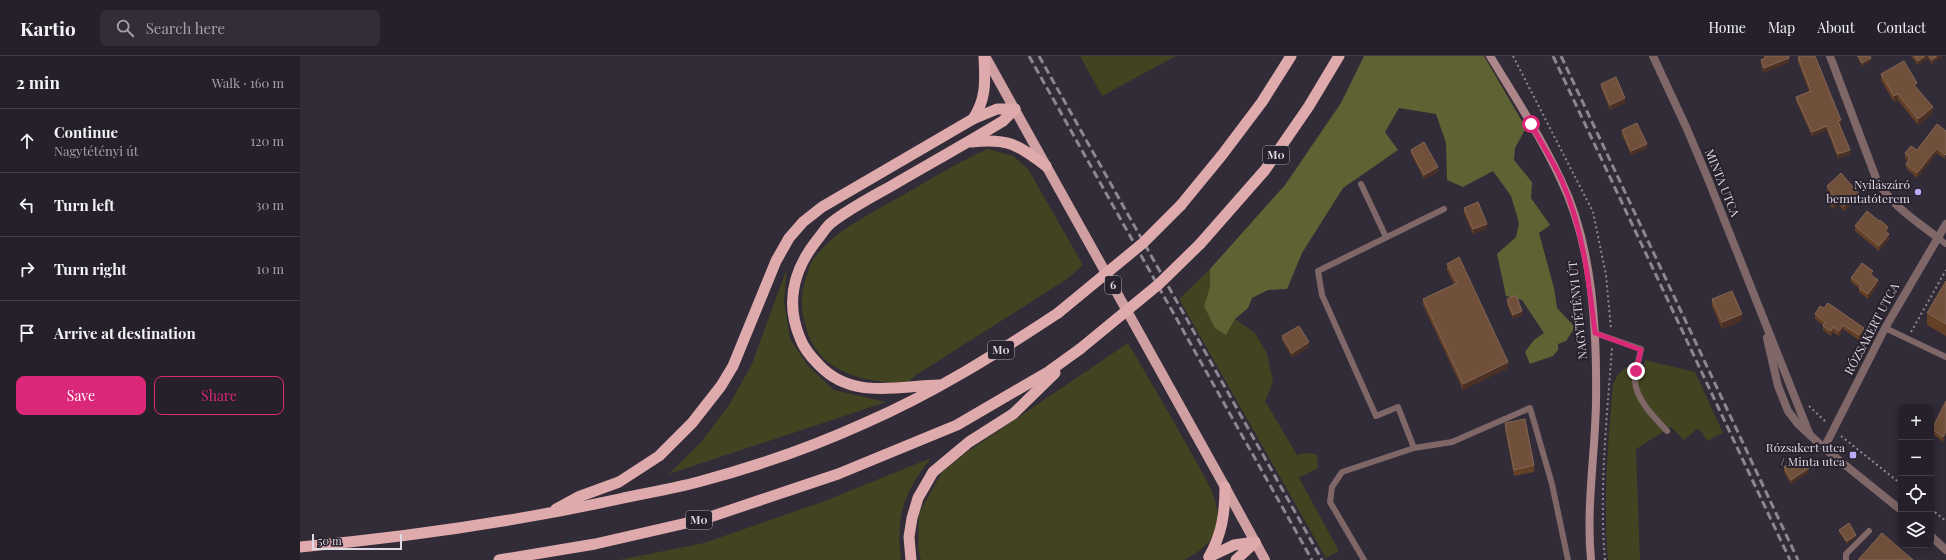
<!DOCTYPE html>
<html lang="en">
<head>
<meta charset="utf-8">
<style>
  :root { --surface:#26202a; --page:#322d36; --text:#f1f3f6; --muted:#a4a3a8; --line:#423e47; --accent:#db2777 }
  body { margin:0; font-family:"Playfair Display",serif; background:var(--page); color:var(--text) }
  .controls { position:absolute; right:12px; bottom:12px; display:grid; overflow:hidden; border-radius:8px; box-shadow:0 2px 10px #0003 }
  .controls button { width:36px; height:36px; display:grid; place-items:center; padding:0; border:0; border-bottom:1px solid var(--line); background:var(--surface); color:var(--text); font:20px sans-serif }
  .scale { position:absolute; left:12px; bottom:10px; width:90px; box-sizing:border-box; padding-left:4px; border:2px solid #ded9e2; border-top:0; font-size:11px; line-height:14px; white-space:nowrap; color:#ded9e2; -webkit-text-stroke:3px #28212e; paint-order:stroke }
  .stop { position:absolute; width:12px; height:12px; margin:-9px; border:3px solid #db2777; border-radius:50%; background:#fff }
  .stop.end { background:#db2777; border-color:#fff; box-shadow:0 1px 4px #0008 }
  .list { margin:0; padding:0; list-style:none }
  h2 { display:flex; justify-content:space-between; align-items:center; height:52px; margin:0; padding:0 16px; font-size:17px }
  h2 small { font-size:13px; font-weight:400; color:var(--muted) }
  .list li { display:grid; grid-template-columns:26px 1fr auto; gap:12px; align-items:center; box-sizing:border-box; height:64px; padding:0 16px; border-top:1px solid var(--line) }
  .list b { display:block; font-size:15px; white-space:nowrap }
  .list p { margin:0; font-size:13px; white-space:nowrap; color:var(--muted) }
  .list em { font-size:13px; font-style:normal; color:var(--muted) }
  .actions { display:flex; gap:8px; padding:12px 16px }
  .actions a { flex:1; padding:9px 0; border:1px solid var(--accent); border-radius:8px; text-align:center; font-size:14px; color:var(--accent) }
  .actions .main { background:var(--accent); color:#fff }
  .icon { flex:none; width:22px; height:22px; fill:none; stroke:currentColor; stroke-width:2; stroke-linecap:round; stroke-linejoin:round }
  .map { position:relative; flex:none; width:1646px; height:504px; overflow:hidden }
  header { display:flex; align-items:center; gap:24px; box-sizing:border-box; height:56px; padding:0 20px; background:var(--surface); border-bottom:1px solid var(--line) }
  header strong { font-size:19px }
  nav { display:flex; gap:22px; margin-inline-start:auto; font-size:14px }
  .search { width:280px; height:36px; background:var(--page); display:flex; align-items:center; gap:10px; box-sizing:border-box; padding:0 14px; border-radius:8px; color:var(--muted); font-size:15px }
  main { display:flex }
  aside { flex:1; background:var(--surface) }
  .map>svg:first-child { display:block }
  .green { fill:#424421 }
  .forest { fill:#5f6232 }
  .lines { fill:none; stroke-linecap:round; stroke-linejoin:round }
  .path { stroke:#8e8893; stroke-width:2; stroke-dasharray:2 3; stroke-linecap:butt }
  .service { stroke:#7f6768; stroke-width:6 }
  .minor { stroke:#7f6768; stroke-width:8 }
  .tertiary { stroke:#7f6768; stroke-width:8 }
  .secondary { stroke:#ac8688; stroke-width:8 }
  .primary { stroke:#cf9fa1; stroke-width:10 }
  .trunk { stroke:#dfaaac; stroke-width:11 }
  .rail { stroke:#8c8691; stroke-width:3; stroke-dasharray:8 4; stroke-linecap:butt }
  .trunk-bridge { stroke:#dfaaac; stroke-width:11 }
  .wall { fill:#634026 }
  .shaded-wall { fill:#4a3025 }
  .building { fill:#70503a; stroke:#826655 }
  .route { stroke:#db2777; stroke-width:5 }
  .poi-dot { fill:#bda9f5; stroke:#28212e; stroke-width:1.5 }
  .labels { text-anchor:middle; stroke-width:4; stroke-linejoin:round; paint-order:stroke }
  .shield { fill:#28212e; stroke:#a7a2ac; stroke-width:1 }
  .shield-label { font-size:11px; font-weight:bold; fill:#ded9e2 }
  .street-label { font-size:12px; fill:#ded9e2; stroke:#28212e }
  .poi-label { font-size:12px; fill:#ded9e2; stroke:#28212e; text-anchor:end }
</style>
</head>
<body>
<header>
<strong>Kartio</strong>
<div class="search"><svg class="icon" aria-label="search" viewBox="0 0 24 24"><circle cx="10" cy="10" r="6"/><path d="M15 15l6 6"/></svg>Search here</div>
<nav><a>Home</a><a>Map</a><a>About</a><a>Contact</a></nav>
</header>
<main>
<aside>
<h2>2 min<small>Walk · 160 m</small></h2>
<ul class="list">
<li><svg class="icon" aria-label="ahead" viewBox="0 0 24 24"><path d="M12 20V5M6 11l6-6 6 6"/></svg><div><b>Continue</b><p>Nagytétényi út</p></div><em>120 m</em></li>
<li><svg class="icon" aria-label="left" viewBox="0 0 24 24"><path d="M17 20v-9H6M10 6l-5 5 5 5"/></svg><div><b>Turn left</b></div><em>30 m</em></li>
<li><svg class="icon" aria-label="right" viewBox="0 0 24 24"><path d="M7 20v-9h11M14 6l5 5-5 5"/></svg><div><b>Turn right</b></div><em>10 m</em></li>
<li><svg class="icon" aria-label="arrive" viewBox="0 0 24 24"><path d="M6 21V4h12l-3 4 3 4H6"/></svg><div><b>Arrive at destination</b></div></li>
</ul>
<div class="actions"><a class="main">Save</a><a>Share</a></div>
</aside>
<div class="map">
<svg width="1646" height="504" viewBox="0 0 1646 504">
  <rect width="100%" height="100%" fill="#322b38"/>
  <g class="green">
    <polygon points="780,0 876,0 802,40"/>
    <path d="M688,93L713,100L728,113L783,209L767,223L616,319L606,328C569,326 524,319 509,280C501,258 499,244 506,221C508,217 509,211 511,207C531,175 571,158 603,139C631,123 658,106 688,93Z"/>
    <polygon points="487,212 484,245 490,283 509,311 534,334 586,346 369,418 402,385 429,349 452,308"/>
    <polygon points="910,213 910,231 904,250 926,278 935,263 955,277 967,298 973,326 965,345 997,399 1005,397 1017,398 1018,412 999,422 1039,495 1026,502 879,243"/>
    <path d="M828,287C850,325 873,363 894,402C904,420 917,439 918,461C919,482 901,495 884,504H621L618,493L619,457L642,416L664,398Z"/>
    <path d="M1345,304L1395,316L1423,377L1407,385L1402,376L1397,373L1384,384L1371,371L1336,393L1340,504H1308C1303,446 1308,386 1313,328C1322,311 1325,309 1344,312Z"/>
    <path d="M631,402C603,437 596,460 601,504H319L404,487L522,446Z"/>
  </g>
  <polygon class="forest" points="1064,0 1184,0 1226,72 1215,92 1214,104 1232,126 1231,142 1250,169 1239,177 1254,232 1257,252 1275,271 1266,285 1258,288 1258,294 1253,300 1230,308 1225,296 1234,284 1244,277 1222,244 1206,240 1197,198 1216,181 1219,167 1211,140 1193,115 1163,131 1147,124 1146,87 1136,58 1099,52 1085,76 1098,94 1043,132 1002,197 987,233 968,234 952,242 948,252 935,263 926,279 915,272 904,250 910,231 910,213 985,129 1041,47"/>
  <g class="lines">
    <g class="path">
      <polyline points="1213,0 1293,156 1306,219 1311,273"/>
      <polyline points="1611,276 1646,214"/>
      <polyline points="1509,350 1526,366"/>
      <polyline points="1541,380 1601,428"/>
      <polyline points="1631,453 1646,465"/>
      <polyline points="1600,469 1601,470"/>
      <path d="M1305,504C1299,433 1307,362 1312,291"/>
    </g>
    <g class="service">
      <polyline points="1061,128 1086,181"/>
      <polyline points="1144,153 1018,215 1022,239 1076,360 1098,351 1114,392 1152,386 1230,352 1252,428 1268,504"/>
      <polyline points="1638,182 1646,188"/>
      <polyline points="1585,272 1646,301"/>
      <path d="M1295,277L1341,293C1339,304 1335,314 1335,325C1336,344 1355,362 1367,375"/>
      <polyline points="1064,504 1030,446 1032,431 1042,416 1114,392"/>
      <polyline points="1546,504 1546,498 1569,475"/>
    </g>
    <path class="minor" d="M1530,0L1576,122C1589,148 1615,164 1638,182"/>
    <g class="tertiary">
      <polyline points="1353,0 1387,73 1408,123 1509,377"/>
      <polyline points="1467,282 1478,330 1488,355 1498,368 1524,392 1601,454"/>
      <polyline points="1524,392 1585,272 1646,168"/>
      <polyline points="1631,480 1646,494"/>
    </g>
    <path class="secondary" d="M1190,0C1215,41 1241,81 1261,124C1293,190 1297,274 1296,347C1295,399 1286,452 1291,504"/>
    <polyline class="primary" points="685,0 925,431 965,504"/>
    <g class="trunk">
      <path d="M673,63C687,42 685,24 684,0"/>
      <path d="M671,86C708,82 717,88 746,110"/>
      <polyline points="881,149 922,99 962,46 991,0"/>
      <polyline points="900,188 965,114 1009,50 1039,0"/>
      <path d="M639,329C597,330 552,344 519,309C511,301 504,293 500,282C485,246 494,213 517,184C522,178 526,171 531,167C550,152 572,141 593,129C629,108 667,87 703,65L715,53"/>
      <polyline points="256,453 278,441 319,426 359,400 392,367 421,330 433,310 476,205 489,182 503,166 522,151 673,63 697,53 715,53"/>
      <path d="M0,491C108,481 213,466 319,443C345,437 372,433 398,426C455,411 512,391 565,367C634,337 696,298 758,257"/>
      <path d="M909,501C922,478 925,457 925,431"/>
      <polyline points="909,501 934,489 955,486"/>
      <polyline points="199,504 295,488 404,463 538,418 657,369 748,316 780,293"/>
      <polyline points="611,504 609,481 612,462 618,442 633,416 669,386 713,358 755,317"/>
      <polyline points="936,504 955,486"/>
    </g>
    <g class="rail">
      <polyline points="729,0 1012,504"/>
      <polyline points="739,0 1022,504"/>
      <polyline points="1253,0 1490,504"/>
      <polyline points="1261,0 1498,504"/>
    </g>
    <g class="trunk-bridge">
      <polyline points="758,257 843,187 881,149"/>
      <polyline points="780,293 859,228 900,188"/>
    </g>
  </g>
  <g class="wall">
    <polygon points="1463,0 1489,0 1489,6 1464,17 1461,8 1461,4 1464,2"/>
    <polygon points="1557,0 1570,0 1571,5 1562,10"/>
    <polygon points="1611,0 1642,0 1642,1 1632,8 1628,2 1618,9"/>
    <polygon points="1498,1 1541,68 1540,69 1550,98 1538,103 1527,74 1512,80 1496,45 1496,41 1509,35 1498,6"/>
    <polygon points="1581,18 1617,32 1633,57 1618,69 1598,44 1594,46 1581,24"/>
    <polygon points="1301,28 1325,47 1310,54 1301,32"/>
    <polygon points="1322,74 1347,92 1331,99 1322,79"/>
    <polygon points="1646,75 1645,103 1637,97 1617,122 1606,112 1606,108 1608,105 1605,102 1605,97 1617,94"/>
    <polygon points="1111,94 1138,116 1124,123 1111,98"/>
    <polygon points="1527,130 1559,142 1544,155 1538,148 1533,153 1527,146 1527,141 1530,138 1527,134"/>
    <polygon points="1164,152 1187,172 1173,178 1164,157"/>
    <polygon points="1579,165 1588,175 1587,177 1589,183 1579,195 1555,175 1555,170"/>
    <polygon points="1147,208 1208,312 1163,334 1123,249 1123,243 1154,228 1147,214"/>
    <polygon points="1573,219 1572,220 1578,229 1568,243 1559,236 1559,232 1551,226 1551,222"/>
    <polygon points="1646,225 1646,280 1627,269 1627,257"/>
    <polygon points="1207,243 1222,259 1213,263 1207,248"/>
    <polygon points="1412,243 1442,265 1422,273 1412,250"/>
    <polygon points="1515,258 1564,276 1559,284 1543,273 1539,280 1533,276 1531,280 1523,274 1523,269 1515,263"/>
    <polygon points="982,280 1009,291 992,301 982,284"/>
    <polygon points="1646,345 1643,386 1632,377 1632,373"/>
    <polygon points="1205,367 1234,409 1234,416 1214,420 1205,374"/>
    <polygon points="1496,407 1509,416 1491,428 1484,416 1484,411"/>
    <polygon points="1539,474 1556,481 1547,488 1539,476"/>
  </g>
  <g class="shaded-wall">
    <polygon points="1625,0 1628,0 1628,2 1618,9 1618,5"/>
    <polygon points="1637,0 1642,0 1642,1 1632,8 1632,4"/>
    <polygon points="1489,2 1489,6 1464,17 1464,12"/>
    <polygon points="1571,2 1571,5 1562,10 1562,7"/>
    <polygon points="1598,38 1598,44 1594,46 1594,40"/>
    <polygon points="1325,42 1325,47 1310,54 1310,49"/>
    <polygon points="1633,51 1633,57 1618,69 1618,63"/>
    <polygon points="1541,64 1541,68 1538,69 1538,65"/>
    <polygon points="1527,70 1527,74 1512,80 1512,76"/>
    <polygon points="1347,88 1347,92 1331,99 1331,95"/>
    <polygon points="1637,92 1637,97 1617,122 1617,117"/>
    <polygon points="1550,94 1550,98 1538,103 1538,98"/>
    <polygon points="1138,111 1138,116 1124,123 1124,119"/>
    <polygon points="1559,138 1559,142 1544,155 1544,150"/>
    <polygon points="1538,143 1538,148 1533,153 1533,148"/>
    <polygon points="1187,168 1187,172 1173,178 1173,173"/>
    <polygon points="1588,171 1588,175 1585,179 1585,175"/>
    <polygon points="1589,178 1589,183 1579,195 1579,190"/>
    <polygon points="1573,215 1573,219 1570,223 1570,218"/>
    <polygon points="1578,224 1578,229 1568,243 1568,238"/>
    <polygon points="1222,255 1222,259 1213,263 1213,259"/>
    <polygon points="1442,258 1442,265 1422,273 1422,266"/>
    <polygon points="1543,269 1543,273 1539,280 1539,275"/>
    <polygon points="1533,271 1533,276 1531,280 1531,275"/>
    <polygon points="1564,272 1564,276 1559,284 1559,279"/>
    <polygon points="1009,286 1009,291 992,301 992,297"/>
    <polygon points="1208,306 1208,312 1163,334 1163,328"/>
    <polygon points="1646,375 1646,379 1643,386 1643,381"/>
    <polygon points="1509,412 1509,416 1491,428 1491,424"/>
    <polygon points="1556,479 1556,481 1547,488 1547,485"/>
  </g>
  <g class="building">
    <polygon points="1465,0 1489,0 1489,2 1464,12 1461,4 1466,2"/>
    <polygon points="1501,0 1515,0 1541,64 1538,65 1550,94 1538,98 1527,70 1512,76 1496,41 1511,35 1498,1"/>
    <polygon points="1558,0 1570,0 1571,2 1562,7"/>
    <polygon points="1614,0 1625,0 1618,5"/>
    <polygon points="1629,0 1637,0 1632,4"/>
    <polygon points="1604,5 1617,27 1614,29 1633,51 1618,63 1598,38 1594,40 1581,18"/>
    <polygon points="1316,21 1325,42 1310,49 1301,28"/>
    <polygon points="1337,67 1347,88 1331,95 1322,74"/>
    <polygon points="1637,68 1646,75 1646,98 1645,99 1637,92 1617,117 1606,108 1610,102 1605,97 1611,90 1617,94"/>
    <polygon points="1124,86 1138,111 1124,119 1111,94"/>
    <polygon points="1541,117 1559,138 1544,150 1538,143 1533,148 1527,141 1532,136 1527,130"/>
    <polygon points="1178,146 1187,168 1173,173 1164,152"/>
    <polygon points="1567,155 1579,165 1580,164 1588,171 1585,175 1589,178 1579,190 1555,170"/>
    <polygon points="1159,201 1208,306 1163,328 1123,243 1157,227 1147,208"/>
    <polygon points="1562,207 1573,215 1570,218 1578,224 1568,238 1559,232 1561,229 1551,222"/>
    <polygon points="1646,225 1646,268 1627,257"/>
    <polygon points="1432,235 1442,258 1422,266 1412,243"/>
    <polygon points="1216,239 1222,255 1213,259 1207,243"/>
    <polygon points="1528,247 1564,272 1559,279 1543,269 1539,275 1533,271 1531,275 1523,270 1525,266 1515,258 1520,250 1524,252"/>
    <polygon points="999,270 1009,286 992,297 982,280"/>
    <polygon points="1646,345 1646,375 1643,381 1632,373"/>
    <polygon points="1225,363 1234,409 1214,414 1205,367"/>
    <polygon points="1503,403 1509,412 1491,424 1484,411 1494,405 1496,407"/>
    <polygon points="1549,467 1556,479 1547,485 1539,474"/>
    <polygon points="1582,477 1613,504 1558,504"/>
  </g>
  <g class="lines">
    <path class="route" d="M1231,68C1241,87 1253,105 1262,125C1283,173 1289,225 1295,277L1341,294L1336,315"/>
  </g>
  <g class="poi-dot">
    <circle cx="1618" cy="136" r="4"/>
    <rect x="1549" y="395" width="8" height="8" rx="2"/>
  </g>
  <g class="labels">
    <g class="shield">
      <rect x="963" y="90" width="26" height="18" rx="3"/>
      <rect x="805" y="220" width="16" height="18" rx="3"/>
      <rect x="688" y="285" width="26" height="18" rx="3"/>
      <rect x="386" y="455" width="26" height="18" rx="3"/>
    </g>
    <g class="shield-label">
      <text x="976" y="103">M0</text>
      <text x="813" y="233">6</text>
      <text x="701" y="298">M0</text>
      <text x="399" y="468">M0</text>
    </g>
    <g class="street-label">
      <text transform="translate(1422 127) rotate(68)" y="4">MINTA UTCA</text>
      <text transform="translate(1278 254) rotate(-96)" y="4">NAGYTÉTÉNYI ÚT</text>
      <text transform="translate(1572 273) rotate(-62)" y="4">RÓZSAKERT UTCA</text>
    </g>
    <g class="poi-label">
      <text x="1610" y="133">Nyílászáró<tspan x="1610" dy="14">bemutatóterem</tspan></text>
      <text x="1545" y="396">Rózsakert utca<tspan x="1545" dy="14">/ Minta utca</tspan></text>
    </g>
  </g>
</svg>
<div class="controls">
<button>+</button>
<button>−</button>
<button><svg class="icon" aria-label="locate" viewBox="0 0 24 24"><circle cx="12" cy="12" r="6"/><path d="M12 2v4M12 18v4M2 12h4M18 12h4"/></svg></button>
<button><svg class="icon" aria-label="layers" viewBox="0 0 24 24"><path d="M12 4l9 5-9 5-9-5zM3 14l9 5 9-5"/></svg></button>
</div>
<div class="scale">50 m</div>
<div class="stop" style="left:1231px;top:68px"></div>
<div class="stop end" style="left:1336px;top:315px"></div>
</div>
</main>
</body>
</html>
